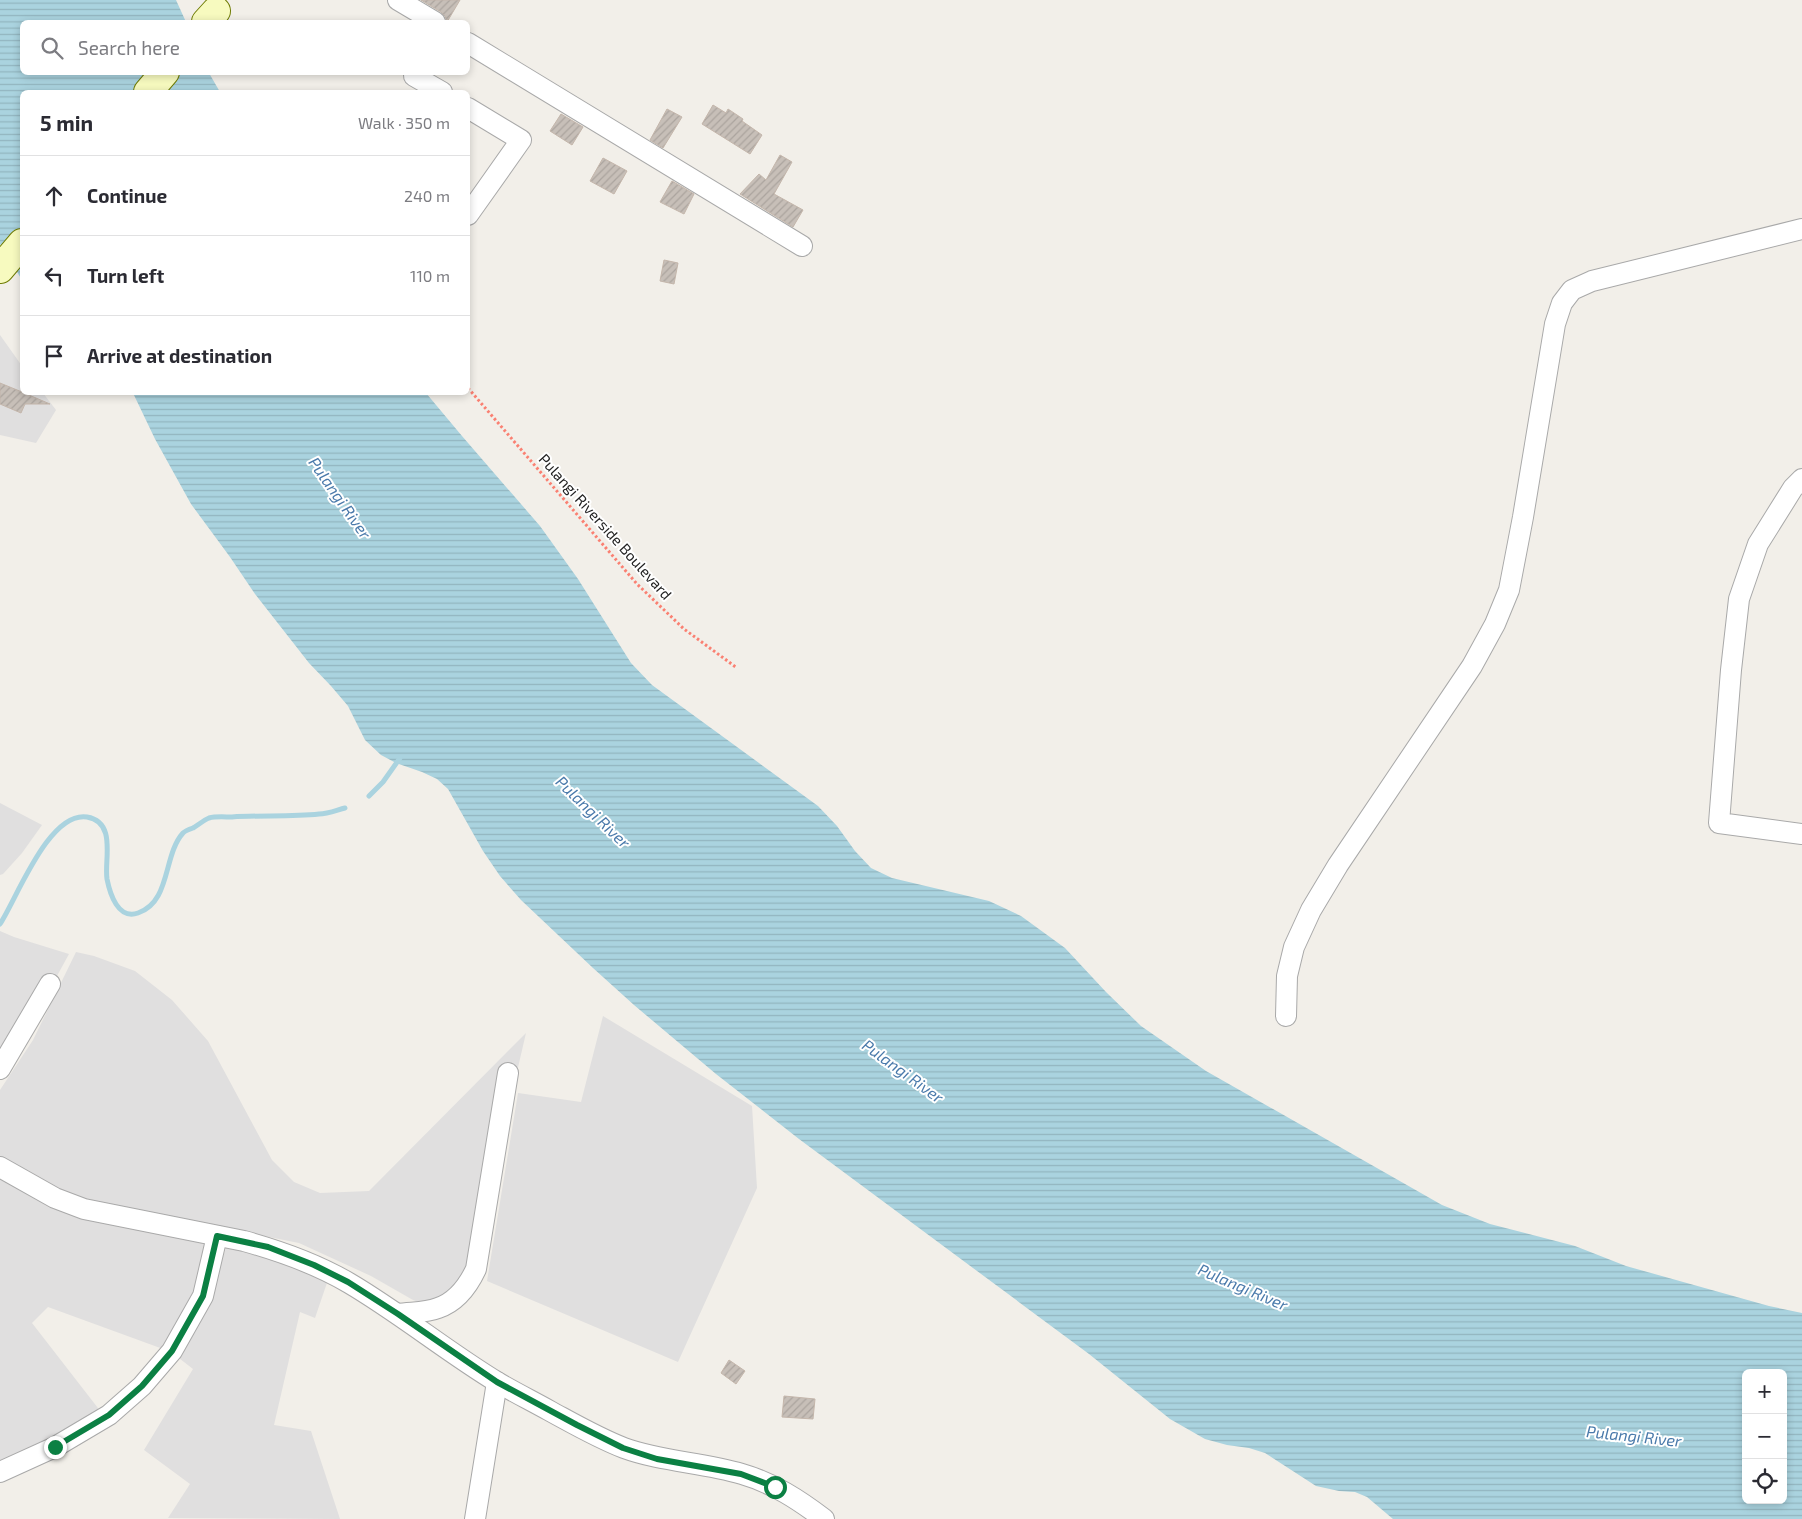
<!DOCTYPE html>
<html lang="en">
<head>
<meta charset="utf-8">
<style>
  :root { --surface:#fff; --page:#f7f7f7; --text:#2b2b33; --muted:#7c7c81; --line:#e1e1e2 }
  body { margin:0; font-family:"Exo 2",sans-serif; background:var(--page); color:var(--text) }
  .controls { position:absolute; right:15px; bottom:15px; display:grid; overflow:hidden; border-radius:8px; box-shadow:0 2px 8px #0003 }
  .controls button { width:45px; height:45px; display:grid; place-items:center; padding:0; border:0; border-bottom:1px solid var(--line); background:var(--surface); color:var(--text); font:25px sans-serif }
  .stop { position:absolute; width:15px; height:15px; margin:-11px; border:4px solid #0b8043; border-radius:50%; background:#fff }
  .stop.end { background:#0b8043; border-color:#fff; box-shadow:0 1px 5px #0008 }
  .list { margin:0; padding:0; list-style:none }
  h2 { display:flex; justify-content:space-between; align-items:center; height:65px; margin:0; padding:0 20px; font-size:21px }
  h2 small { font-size:16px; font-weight:400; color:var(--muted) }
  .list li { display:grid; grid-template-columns:32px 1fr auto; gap:15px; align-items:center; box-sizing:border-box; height:80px; padding:0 20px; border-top:1px solid var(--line) }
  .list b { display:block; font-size:19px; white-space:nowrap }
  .list em { font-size:16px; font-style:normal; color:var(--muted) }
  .icon { flex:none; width:28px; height:28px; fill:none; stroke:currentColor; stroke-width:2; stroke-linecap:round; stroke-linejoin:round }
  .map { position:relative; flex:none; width:1802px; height:1519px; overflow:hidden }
  .search { position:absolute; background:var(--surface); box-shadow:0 2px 8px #0003; left:20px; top:20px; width:450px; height:55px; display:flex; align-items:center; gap:12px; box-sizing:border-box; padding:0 18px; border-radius:8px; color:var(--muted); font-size:19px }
  .panel { position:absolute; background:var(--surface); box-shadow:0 2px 8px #0003; left:20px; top:90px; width:450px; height:305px; border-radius:8px }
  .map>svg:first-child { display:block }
  .residential { fill:#e0dfdf }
  .water { fill:url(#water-rules); fill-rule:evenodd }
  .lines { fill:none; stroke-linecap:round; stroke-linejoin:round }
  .stream { stroke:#aad3df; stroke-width:5 }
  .building { fill:url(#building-hatch); stroke:#c4b6ab }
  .street-casing { stroke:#a9a9a9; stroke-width:22 }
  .secondary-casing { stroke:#707d05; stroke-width:30 }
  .path { stroke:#fa8072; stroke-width:3; stroke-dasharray:2.5 2.5; stroke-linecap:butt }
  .street { stroke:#fff; stroke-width:20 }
  .secondary { stroke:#f7fabf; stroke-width:28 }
  .route { stroke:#0b8043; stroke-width:6 }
  .labels { text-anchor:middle; stroke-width:4; stroke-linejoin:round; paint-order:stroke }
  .street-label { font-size:15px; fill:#222; stroke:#fff }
  .water-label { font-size:16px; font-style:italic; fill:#4a7aab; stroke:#fff }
</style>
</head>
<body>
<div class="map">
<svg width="1802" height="1519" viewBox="0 0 1802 1519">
  <defs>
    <pattern id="water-rules" width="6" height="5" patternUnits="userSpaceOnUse" patternTransform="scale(1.25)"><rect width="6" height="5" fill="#aad3df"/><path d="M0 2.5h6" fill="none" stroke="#92b5bf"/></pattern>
    <pattern id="building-hatch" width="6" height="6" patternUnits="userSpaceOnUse" patternTransform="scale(1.25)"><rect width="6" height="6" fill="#c7bfb8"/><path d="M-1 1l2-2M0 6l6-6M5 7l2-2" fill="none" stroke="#aba49e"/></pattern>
  </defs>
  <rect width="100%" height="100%" fill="#f2efe9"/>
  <g class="residential">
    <polygon points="0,335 22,366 22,392 43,393 56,410 36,443 0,435"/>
    <polygon points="0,803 42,825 22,853 3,874 0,875"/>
    <polygon points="0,931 14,937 69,954 18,1047 0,1071"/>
    <polygon points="76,952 94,956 135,971 172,1000 208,1041 272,1160 294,1182 320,1193 369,1191 526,1033 468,1283 427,1305 413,1300 371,1276 299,1243 67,1197 0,1157 0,1090 33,1040"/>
    <polygon points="603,1016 752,1106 757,1188 678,1362 487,1281 518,1093 581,1102"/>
    <polygon points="0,1173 76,1215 216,1238 196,1297 163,1349 48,1307 32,1323 101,1412 0,1465"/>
    <polygon points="227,1245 330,1274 315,1318 300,1312 274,1425 311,1431 340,1519 168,1518 190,1484 144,1450 193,1369 175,1355 209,1298"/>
  </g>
  <g class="water">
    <polygon points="0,0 176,0 186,22 22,22 22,72 209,73 220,92 22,92 22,280 0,244"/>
    <path d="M133,393H426L462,436L540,526L578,579L631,663L652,685L818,806L837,826L855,851L871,868L892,878L989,901L1021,916L1065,948L1106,992L1141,1026L1206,1071L1442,1205L1490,1224L1575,1246L1626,1266L1769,1306L1802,1313V1519H1393L1367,1497L1355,1492L1339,1491L1316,1486L1265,1453L1249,1448L1227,1445L1205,1439L1170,1419L1089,1354L799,1139L716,1074L634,1005L593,968L521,900L500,876L483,851L448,789L437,779L422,772L396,763L381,755L365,740L348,706L331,686L309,663L255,594L230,557L191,504L155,439ZM1746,1373H1783V1500H1746Z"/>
  </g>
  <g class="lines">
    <g class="stream">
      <polyline points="369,796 383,782 400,758"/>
      <path d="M0,924C17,898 49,811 87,817C117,822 104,860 107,879C110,894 118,920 138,913C171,902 163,855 183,833C185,831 190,829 193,828C198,825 204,820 209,818C216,816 225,817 232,817C261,815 290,817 319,814C328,814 337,810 345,808"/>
    </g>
  </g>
  <g class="building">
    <polygon points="421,0 460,0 447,22 445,16 441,12"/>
    <polygon points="713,105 726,113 728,109 743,119 742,121 762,135 750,154 702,124"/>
    <polygon points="667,109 682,117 663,148 650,140"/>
    <polygon points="561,114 583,127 572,145 550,131"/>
    <polygon points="780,155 792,162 774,194 803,210 793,227 740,194 759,174 766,180"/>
    <polygon points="603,158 627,171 614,194 590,181"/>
    <polygon points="672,181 694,194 684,214 660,202"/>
    <polygon points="664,260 678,263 674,284 660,281"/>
    <polygon points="0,383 22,392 50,404 25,404 21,413 0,404"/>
    <polygon points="729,1360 745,1371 736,1384 721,1373"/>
    <polygon points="784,1396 815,1399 813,1419 782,1417"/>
  </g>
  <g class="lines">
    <g class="street-casing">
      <g id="street">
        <polyline points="398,0 435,22"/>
        <polyline points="468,43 802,246"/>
        <polyline points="416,72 414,76 442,92"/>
        <polyline points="468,108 521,140 468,215"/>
        <polyline points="1802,479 1793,488 1758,544 1739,599 1731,670 1719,823 1802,834"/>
        <polyline points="1286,1016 1287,976 1294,947 1311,910 1338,865 1472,666 1495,624 1509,590 1523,517 1555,324 1562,303 1572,290 1592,281 1802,229"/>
        <polyline points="0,1069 50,984"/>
        <path d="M0,1167L55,1198L84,1209L244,1241C280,1251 317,1264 349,1283C400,1313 446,1351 497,1382C514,1392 532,1401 550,1411C574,1424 598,1438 624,1448C662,1462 703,1462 742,1474C773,1483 799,1500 824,1519"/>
        <path d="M398,1314C411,1312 426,1313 438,1308C456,1302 468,1286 476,1269L508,1073"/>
        <polyline points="0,1472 55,1447 109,1415 142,1386 172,1351 203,1296 217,1236"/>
        <polyline points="475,1519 497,1382"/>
      </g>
    </g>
    <g class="secondary-casing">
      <g id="secondary">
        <polyline points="206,22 216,11"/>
        <polyline points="148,92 165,72"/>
        <polyline points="0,269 22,243"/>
      </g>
    </g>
    <polyline class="path" points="468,388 637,584 684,629 737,668"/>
    <use href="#street" class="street"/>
    <use href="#secondary" class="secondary"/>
  </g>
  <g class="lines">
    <polyline class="route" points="55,1447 109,1415 142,1386 172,1351 203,1296 217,1236 268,1247 314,1265 348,1282 398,1314 497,1382 577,1425 623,1448 657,1459 741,1474 775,1487"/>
  </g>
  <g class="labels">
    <g class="street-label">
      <text transform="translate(605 527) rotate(48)" y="5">Pulangi Riverside Boulevard</text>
    </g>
    <g class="water-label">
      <text transform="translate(340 498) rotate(55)" y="6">Pulangi River</text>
      <text transform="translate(593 812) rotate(44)" y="6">Pulangi River</text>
      <text transform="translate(903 1071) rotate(36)" y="6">Pulangi River</text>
      <text transform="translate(1243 1287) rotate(23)" y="6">Pulangi River</text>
      <text transform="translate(1634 1436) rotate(6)" y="6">Pulangi River</text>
    </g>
  </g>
</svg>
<div class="controls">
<button>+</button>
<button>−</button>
<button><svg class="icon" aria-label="locate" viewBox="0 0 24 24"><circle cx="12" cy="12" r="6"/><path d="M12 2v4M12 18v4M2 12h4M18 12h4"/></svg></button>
</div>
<div class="stop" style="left:775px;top:1487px"></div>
<div class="stop end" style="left:55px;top:1447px"></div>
<div class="search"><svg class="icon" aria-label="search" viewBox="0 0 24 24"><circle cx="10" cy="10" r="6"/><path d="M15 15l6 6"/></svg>Search here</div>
<section class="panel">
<h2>5 min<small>Walk · 350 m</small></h2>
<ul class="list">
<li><svg class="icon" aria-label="ahead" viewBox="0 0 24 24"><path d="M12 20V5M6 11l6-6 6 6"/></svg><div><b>Continue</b></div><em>240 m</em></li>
<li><svg class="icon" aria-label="left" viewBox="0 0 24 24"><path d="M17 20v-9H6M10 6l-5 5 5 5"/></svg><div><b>Turn left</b></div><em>110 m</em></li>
<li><svg class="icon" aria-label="arrive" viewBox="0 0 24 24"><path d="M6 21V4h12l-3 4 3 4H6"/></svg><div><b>Arrive at destination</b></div></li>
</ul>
</section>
</div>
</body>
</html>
